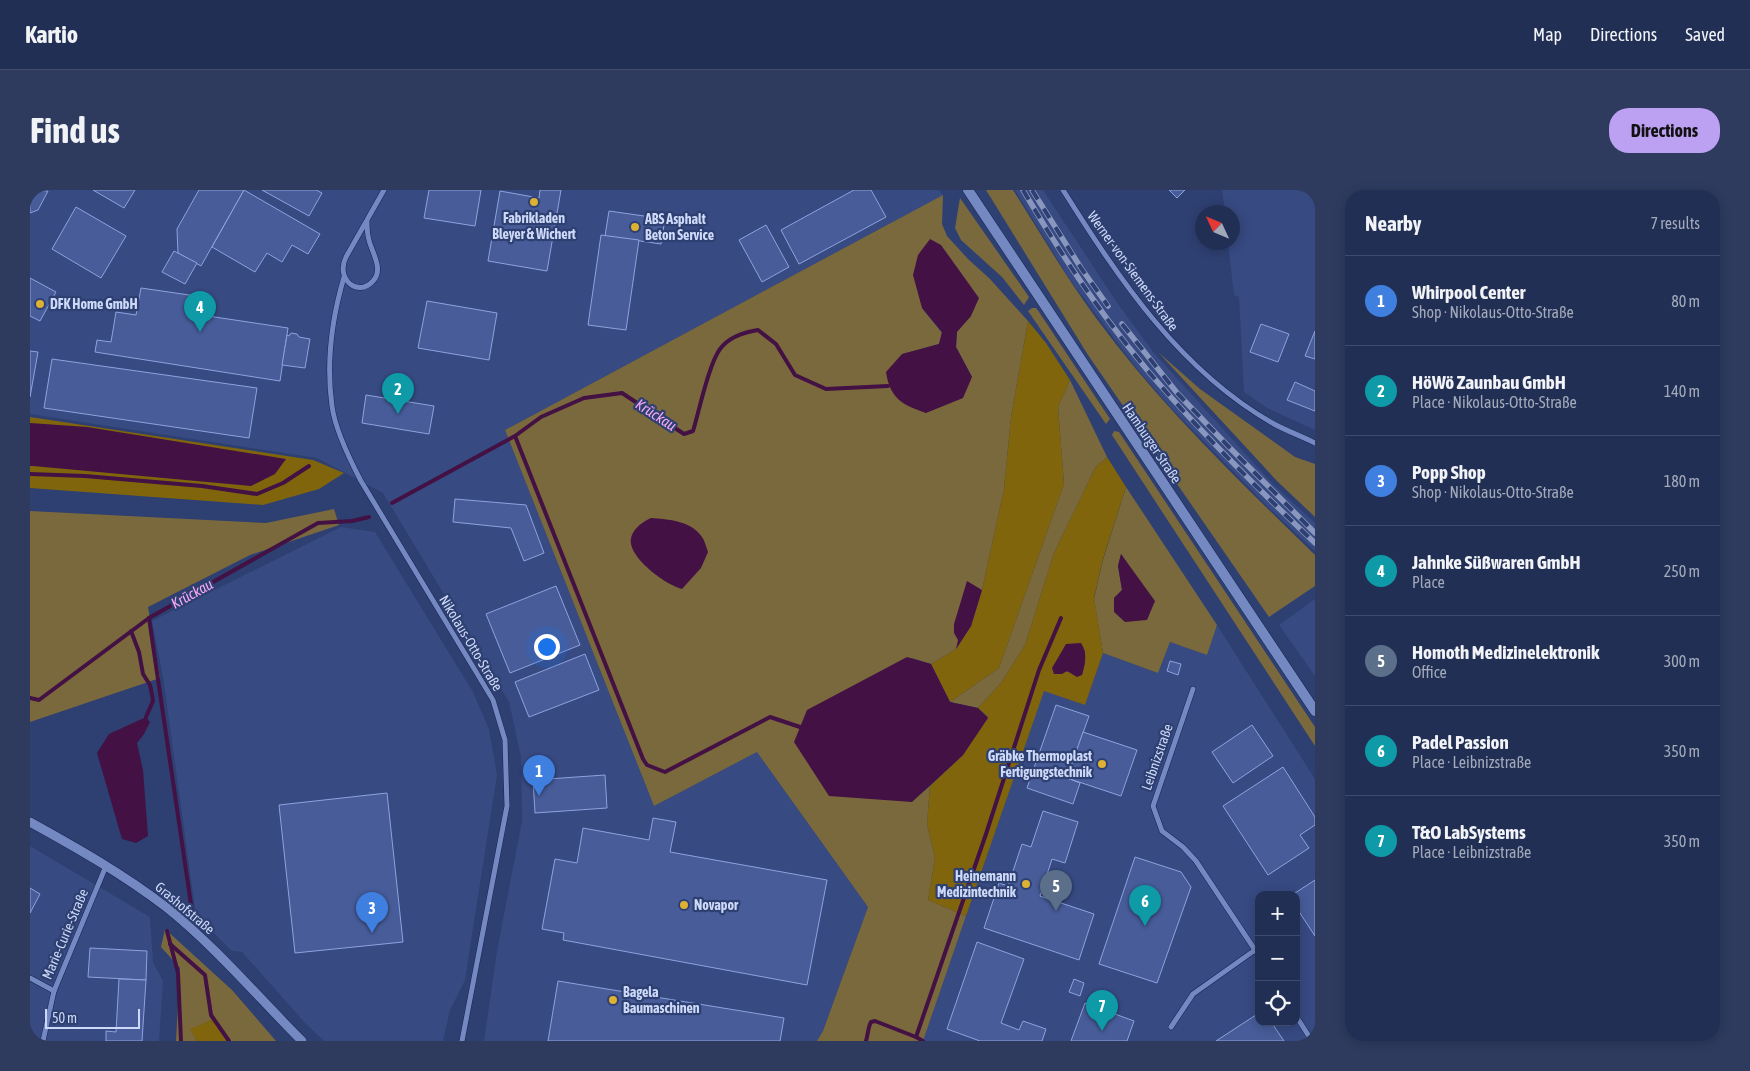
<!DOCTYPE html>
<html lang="en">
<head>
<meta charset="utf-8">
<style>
  :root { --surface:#222f55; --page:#2e3b5f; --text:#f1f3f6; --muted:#a2a9b9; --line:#3f4a6c; --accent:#bca0f2 }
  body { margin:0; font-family:"Asap Condensed",sans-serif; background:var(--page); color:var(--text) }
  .controls { position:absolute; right:15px; bottom:15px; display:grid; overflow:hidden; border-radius:10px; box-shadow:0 2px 12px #0003 }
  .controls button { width:45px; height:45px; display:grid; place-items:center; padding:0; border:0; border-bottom:1px solid var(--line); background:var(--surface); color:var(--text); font:25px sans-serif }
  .compass { position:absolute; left:1165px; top:15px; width:45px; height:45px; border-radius:50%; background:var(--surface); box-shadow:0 2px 12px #0003; rotate:314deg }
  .scale { position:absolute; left:15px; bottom:12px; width:95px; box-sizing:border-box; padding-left:5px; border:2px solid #cdd9f8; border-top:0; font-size:14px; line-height:18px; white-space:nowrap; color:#cdd9f8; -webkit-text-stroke:4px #2e3f71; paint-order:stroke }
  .you { position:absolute; left:516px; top:456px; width:18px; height:18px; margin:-12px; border:4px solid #fff; border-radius:50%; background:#1a73e8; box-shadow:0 0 0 8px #1a73e833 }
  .badge { display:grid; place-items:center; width:32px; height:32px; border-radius:50%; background:var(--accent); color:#fff; font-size:16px; font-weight:700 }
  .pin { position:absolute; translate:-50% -41px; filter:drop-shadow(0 1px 2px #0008) }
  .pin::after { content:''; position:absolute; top:26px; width:18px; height:15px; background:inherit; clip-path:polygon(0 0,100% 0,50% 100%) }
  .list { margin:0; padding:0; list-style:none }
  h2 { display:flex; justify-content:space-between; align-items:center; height:65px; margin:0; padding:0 20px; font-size:21px }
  h2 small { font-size:16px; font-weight:400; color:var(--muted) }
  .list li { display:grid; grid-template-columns:32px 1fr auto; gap:15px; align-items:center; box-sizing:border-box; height:90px; padding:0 20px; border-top:1px solid var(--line) }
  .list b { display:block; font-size:19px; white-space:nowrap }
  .list p { margin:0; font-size:16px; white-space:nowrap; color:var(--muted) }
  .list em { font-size:16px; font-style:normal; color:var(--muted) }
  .icon { flex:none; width:28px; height:28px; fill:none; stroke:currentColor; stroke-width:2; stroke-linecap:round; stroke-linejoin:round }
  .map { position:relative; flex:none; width:1285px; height:851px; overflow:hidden; border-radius:20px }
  header { display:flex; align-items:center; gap:30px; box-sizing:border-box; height:70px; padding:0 25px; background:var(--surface); border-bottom:1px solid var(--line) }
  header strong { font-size:24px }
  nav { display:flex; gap:28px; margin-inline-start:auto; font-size:18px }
  .intro { display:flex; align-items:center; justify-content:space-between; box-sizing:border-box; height:120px; padding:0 30px }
  h1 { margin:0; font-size:35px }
  .button { padding:12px 22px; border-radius:20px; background:var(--accent); color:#111; font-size:18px; font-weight:700 }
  main { display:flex; gap:30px; padding:0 30px }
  aside { flex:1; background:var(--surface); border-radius:20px; box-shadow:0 2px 12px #0003 }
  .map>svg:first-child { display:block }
  .built { fill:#374a82; fill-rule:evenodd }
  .green { fill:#7b693e; fill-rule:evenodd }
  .forest { fill:#81650c; fill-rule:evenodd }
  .water { fill:#431143 }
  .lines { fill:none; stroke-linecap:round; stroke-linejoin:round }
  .stream { stroke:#431143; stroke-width:4 }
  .building { fill:#475c99; stroke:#8ea3de }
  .minor-casing { stroke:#172454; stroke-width:6 }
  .tertiary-casing { stroke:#172454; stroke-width:10 }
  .secondary-casing { stroke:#172454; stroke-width:11 }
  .minor { stroke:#7488c1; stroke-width:5 }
  .tertiary { stroke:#7488c1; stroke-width:9 }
  .secondary { stroke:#7488c1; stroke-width:10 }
  .rail-casing { stroke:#8997be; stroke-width:5.5 }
  .rail { stroke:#2e3f71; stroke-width:4; stroke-dasharray:11; stroke-linecap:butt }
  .poi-dot { fill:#ddb133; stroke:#2e3f71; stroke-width:2 }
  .labels { text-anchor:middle; stroke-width:4.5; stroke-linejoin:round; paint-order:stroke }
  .poi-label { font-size:14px; font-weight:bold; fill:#cdd9f8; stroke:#2e3f71; text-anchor:start }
  .street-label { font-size:14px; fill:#cdd9f8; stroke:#2e3f71 }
  .water-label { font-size:15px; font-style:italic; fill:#f8a9f4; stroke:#2e3f71 }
</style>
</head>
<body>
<header>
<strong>Kartio</strong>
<nav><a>Map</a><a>Directions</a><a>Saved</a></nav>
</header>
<div class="intro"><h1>Find us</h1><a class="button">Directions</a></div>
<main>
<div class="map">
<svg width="1285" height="851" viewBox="0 0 1285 851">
  <rect width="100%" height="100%" fill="#2e3f71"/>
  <g class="built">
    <polygon points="0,0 909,0 913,5 475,240 624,616 727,562 838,717 793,841 787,851 454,851 467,761 492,631 491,567 479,512 353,303 287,268 0,224"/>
    <polygon points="985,0 1013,0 1088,114 1124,163 1243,294 1285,333 1285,361 1239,318 1143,220 1108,180 1040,90"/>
    <polygon points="1192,0 1285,0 1285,240 1237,218 1214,202 1209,107 1204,105 1198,53 1202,52 1202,22 1195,22"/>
    <polygon points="311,337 345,342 443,502 459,539 467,585 435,790 420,820 413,851 294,851 275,833 212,762 202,761 166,725 133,487 122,431"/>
    <polygon points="1285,409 1285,486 1249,435"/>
    <path d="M1187,435L1285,589V851H893L1014,500L1055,515L1073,463L1128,483L1140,452L1177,465ZM1229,705H1266V832H1229Z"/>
    <polygon points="0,656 120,727 123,772 133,791 129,851 0,851"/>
  </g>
  <g class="green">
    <path d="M956,0H983C1010,43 1036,87 1066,128C1130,215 1208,290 1285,365V396L1239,427L1058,165Z"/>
    <path d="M913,5L912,34L917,46L938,69L960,89L998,131L981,227L974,299L952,400L926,459L901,474L881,468V612L900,596L897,634L905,668L898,710L936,726L893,851H787L793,841L838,717L727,562L624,616L475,240ZM892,118L941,126L927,141L926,157L942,187L873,164L909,154L912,143Z"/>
    <polygon points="930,8 999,107 994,115 972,87 931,50 925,38"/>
    <polygon points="1002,118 1006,118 1009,122 1080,229 1076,234 998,121"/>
    <polygon points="1128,162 1170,199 1265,267 1285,274 1285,327 1247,291"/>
    <polygon points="1040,190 1077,267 1065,278 1024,363 995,455 971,493 948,518 920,512 969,478 1034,294 1028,217"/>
    <polygon points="1084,241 1089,242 1285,537 1285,556 1082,245"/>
    <path d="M1096,297L1187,435L1177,465L1140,452L1128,483L1073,463L1064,409L1073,370ZM1091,364L1112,395L1084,408L1092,400L1088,376Z"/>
    <polygon points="304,319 309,335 220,365 118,417 130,488 0,532 0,321 236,333"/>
    <polygon points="135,739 202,800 246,851 197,851 184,829 161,839 167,851 146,851 150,778 131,757"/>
  </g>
  <g class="forest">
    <polygon points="998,131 1016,153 1040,190 1028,217 1034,294 969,478 920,512 901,474 926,459 941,436 952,400 974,299 981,227"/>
    <polygon points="0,227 283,270 314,283 289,299 233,315 0,298"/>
    <path d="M1077,267L1096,297L1073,369L1064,408L1073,463L1055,515L1014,501L936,726L898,710L905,668L897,634L900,596L933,565L958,527L948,518L971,493L995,455L1024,363L1065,278ZM1055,460V473L1052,485L1022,478L1028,470Z"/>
    <polygon points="184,829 197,851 167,851 160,839"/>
  </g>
  <g class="water">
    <path d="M900,49L911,55L949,108L941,126L927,142L926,157L942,187L933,208L896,223C873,215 860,209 856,182L872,164L909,154L912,142L892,118L883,85L888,65Z"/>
    <polygon points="0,233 57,237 256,269 245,284 221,296 3,276 0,276"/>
    <path d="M621,328C638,329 662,331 672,347C675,351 676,357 678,362L671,378L652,399C636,395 604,371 601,354C599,341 612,332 621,328Z"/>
    <polygon points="1091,364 1125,411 1117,430 1095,432 1084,422 1084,408 1092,400 1088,376"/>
    <polygon points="937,391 952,400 941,436 926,459 928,450 924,443 924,434"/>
    <path d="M1051,453C1058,464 1055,473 1052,485L1047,487L1037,481L1032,484H1024L1022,478L1036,454Z"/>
    <polygon points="877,467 901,474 920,512 948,518 958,528 933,565 882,612 799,606 764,552 777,520"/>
    <polygon points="116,527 120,532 114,544 107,553 113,580 118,646 106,653 92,649 67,563 79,544"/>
  </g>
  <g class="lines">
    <g class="stream">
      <polyline points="485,246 613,569 617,575 635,582 740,527 770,537"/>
      <polyline points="0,284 55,286 172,296 227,304 253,293 279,276"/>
      <path d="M362,313L485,246L511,227L554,208L592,203L654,244L663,241C669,221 679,174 690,159C699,147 715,142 728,140L746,154L765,185L796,199L858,196"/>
      <polyline points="119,428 162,721"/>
      <polyline points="101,441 109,462 113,484 120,495 122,505 123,511 116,527"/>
      <polyline points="0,508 9,510 119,428 288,333 322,331 339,327"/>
      <polyline points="137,741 148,783 151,851"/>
      <polyline points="140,754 175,785 181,825 199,851"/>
      <polyline points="886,847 893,851"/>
      <path d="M836,851C838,845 838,837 841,832L845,831L886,847L956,644L1009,480L1031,428"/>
    </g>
  </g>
  <g class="building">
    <polygon points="0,0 18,1 8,20 0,23"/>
    <polygon points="63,0 105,0 94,18"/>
    <polygon points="169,0 214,0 171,76 148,63 147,39"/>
    <polygon points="214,0 290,44 278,64 262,55 252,72 237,63 225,82 182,57"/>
    <polygon points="232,0 286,0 292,3 279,26"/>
    <polygon points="399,0 451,0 445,36 394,28"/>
    <polygon points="510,0 531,0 517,81 458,71 470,1 509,8"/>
    <polygon points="824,0 841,0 856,27 769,74 751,40"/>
    <polygon points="1139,0 1155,0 1147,8"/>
    <polygon points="46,17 96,46 71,88 22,59"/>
    <polygon points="579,21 635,29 631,54 575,46"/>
    <polygon points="736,35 759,77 732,92 709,50"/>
    <polygon points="571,45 609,50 596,140 558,135"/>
    <polygon points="144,61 167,73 155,94 132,82"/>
    <polygon points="0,88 26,102 10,131 0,126"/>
    <polygon points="111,98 180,108 178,126 258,138 250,191 65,162 67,150 81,152 86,122 106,125"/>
    <polygon points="397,111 467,123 459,170 388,158"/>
    <polygon points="1231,134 1259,144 1248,172 1220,162"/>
    <polygon points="1285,141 1285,169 1275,166"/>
    <polygon points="261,143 267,144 269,147 280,149 275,178 252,175 257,145 259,146"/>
    <polygon points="0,161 8,162 0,207"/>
    <polygon points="22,169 227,198 219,248 14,218"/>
    <polygon points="1265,192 1285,201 1285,221 1257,210"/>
    <polygon points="336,205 404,216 399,244 332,233"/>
    <polygon points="425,309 496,315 514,363 494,371 481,338 423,332"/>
    <polygon points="526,396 550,455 480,483 456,424"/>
    <polygon points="555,464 569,500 499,527 485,492"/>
    <polygon points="1140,471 1151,474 1148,485 1137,481"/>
    <polygon points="1026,515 1059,526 1037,588 1050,593 1043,614 997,598"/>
    <polygon points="1222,535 1243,566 1203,593 1182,562"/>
    <polygon points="1053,542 1107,560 1091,606 1037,588"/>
    <polygon points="1253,577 1285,627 1285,635 1270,645 1279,658 1238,685 1193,616"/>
    <polygon points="575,585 577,618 505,623 503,590"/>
    <polygon points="357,603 373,752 265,763 249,615"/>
    <polygon points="1013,621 1048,632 1035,673 1022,669 1010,706 1064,724 1049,770 954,738 969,693 978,696 992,654 1001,657"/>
    <polygon points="623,628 646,632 640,662 797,690 777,795 533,750 534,743 512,739 525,669 547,673 553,638 619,650"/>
    <polygon points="1105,667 1151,682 1161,697 1127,793 1069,774"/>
    <polygon points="1285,690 1285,746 1266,717 1266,705 1262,705"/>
    <polygon points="0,698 10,704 0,723"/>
    <polygon points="947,752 994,769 971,833 989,840 993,831 1016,839 1012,851 950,851 917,839"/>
    <polygon points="60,758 117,761 116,790 58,787"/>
    <polygon points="89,789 116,790 112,851 76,851 76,841 86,842"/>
    <polygon points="1044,789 1054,793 1050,806 1039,802"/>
    <polygon points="528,791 754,828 750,851 518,851"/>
    <polygon points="1055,813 1104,831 1097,851 1041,851"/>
    <polygon points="1229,823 1229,832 1241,832 1254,851 1186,851"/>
  </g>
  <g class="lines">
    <g class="minor-casing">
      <g id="minor">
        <path d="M1033,0C1089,89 1150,181 1244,234C1257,241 1271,246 1285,253"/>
        <path d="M337,30C337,37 337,44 339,50C342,63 354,79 343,91C328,108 305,89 316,67L354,0"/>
        <path d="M314,87C302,128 296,173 302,216C305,240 320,270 331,291L463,510L475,550L477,616L432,851"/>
        <polyline points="1163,499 1123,616 1132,641 1153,657 1166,671 1229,766"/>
        <polyline points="0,788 24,801"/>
        <polyline points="1266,826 1282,851"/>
        <polyline points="1141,837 1163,804 1225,760"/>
        <polyline points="13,851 24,801 76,676"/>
      </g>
    </g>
    <g class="tertiary-casing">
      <path id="tertiary" d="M0,632C47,658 93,684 136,717C186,757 227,806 272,851"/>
    </g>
    <g class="secondary-casing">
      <polyline id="secondary" points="938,0 1285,521"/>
    </g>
    <use href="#minor" class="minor"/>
    <use href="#tertiary" class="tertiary"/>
    <use href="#secondary" class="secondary"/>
    <g class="rail-casing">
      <g id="rail">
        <path d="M993,0C1030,63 1071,125 1118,181C1170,242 1227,298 1285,353"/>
        <polyline points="1002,0 1051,78 1078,116"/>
        <polyline points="1092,134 1148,204 1198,256 1285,343"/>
      </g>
    </g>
    <use href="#rail" class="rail"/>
  </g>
  <g class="poi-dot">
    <circle cx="504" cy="12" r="5"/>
    <circle cx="605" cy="37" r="5"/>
    <circle cx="10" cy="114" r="5"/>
    <circle cx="1072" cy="574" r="5"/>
    <circle cx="996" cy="694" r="5"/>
    <circle cx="654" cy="715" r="5"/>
    <circle cx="583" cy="810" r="5"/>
  </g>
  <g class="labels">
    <g class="poi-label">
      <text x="504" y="33" text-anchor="middle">Fabrikladen<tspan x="504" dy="16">Bleyer &amp; Wichert</tspan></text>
      <text x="615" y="34">ABS Asphalt<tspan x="615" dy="16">Beton Service</tspan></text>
      <text x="20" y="119">DFK Home GmbH</text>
      <text x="1062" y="571" text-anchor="end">Gräbke Thermoplast<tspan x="1062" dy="16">Fertigungstechnik</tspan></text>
      <text x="986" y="691" text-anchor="end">Heinemann<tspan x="986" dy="16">Medizintechnik</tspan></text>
      <text x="664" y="720">Novapor</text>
      <text x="593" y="807">Bagela<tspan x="593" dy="16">Baumaschinen</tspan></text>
    </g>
    <g class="street-label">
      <text transform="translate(1103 81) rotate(54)" y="5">Werner-von-Siemens-Straße</text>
      <text transform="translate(1122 253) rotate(56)" y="5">Hamburger Straße</text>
      <text transform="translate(441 453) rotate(59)" y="5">Nikolaus-Otto-Straße</text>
      <text transform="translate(1127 567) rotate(-71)" y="5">Leibnizstraße</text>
      <text transform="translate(155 718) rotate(40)" y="5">Grashofstraße</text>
      <text transform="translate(35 744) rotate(-67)" y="5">Marie-Curie-Straße</text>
    </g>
    <g class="water-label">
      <text transform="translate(626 225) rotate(33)" y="5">Krückau</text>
      <text transform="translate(162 404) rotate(-29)" y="5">Krückau</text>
    </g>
  </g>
</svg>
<div class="controls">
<button>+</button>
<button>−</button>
<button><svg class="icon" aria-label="locate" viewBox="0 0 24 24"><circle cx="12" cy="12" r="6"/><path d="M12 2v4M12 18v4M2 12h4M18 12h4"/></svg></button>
</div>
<svg class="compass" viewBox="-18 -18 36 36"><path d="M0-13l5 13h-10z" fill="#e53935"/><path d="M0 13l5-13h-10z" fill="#a2a9b9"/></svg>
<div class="scale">50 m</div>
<div class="you"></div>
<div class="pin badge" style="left:509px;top:606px;background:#3f7fe0">1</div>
<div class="pin badge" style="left:368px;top:224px;background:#0f9aa8">2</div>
<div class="pin badge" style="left:342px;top:743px;background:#3f7fe0">3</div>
<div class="pin badge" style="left:170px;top:142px;background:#0f9aa8">4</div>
<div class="pin badge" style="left:1026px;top:721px;background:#5c6f8a">5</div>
<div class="pin badge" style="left:1115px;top:736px;background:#0f9aa8">6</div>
<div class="pin badge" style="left:1072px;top:841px;background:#0f9aa8">7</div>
</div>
<aside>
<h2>Nearby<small>7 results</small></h2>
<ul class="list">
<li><span class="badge" style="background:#3f7fe0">1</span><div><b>Whirpool Center</b><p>Shop · Nikolaus-Otto-Straße</p></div><em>80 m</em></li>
<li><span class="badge" style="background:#0f9aa8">2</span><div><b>HöWö Zaunbau GmbH</b><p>Place · Nikolaus-Otto-Straße</p></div><em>140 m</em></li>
<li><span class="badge" style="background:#3f7fe0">3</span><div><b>Popp Shop</b><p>Shop · Nikolaus-Otto-Straße</p></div><em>180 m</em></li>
<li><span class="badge" style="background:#0f9aa8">4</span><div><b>Jahnke Süßwaren GmbH</b><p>Place</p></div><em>250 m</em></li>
<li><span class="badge" style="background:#5c6f8a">5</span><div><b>Homoth Medizinelektronik</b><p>Office</p></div><em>300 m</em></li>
<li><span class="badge" style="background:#0f9aa8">6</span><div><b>Padel Passion</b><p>Place · Leibnizstraße</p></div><em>350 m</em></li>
<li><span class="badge" style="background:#0f9aa8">7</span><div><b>T&amp;O LabSystems</b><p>Place · Leibnizstraße</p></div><em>350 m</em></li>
</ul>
</aside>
</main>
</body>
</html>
